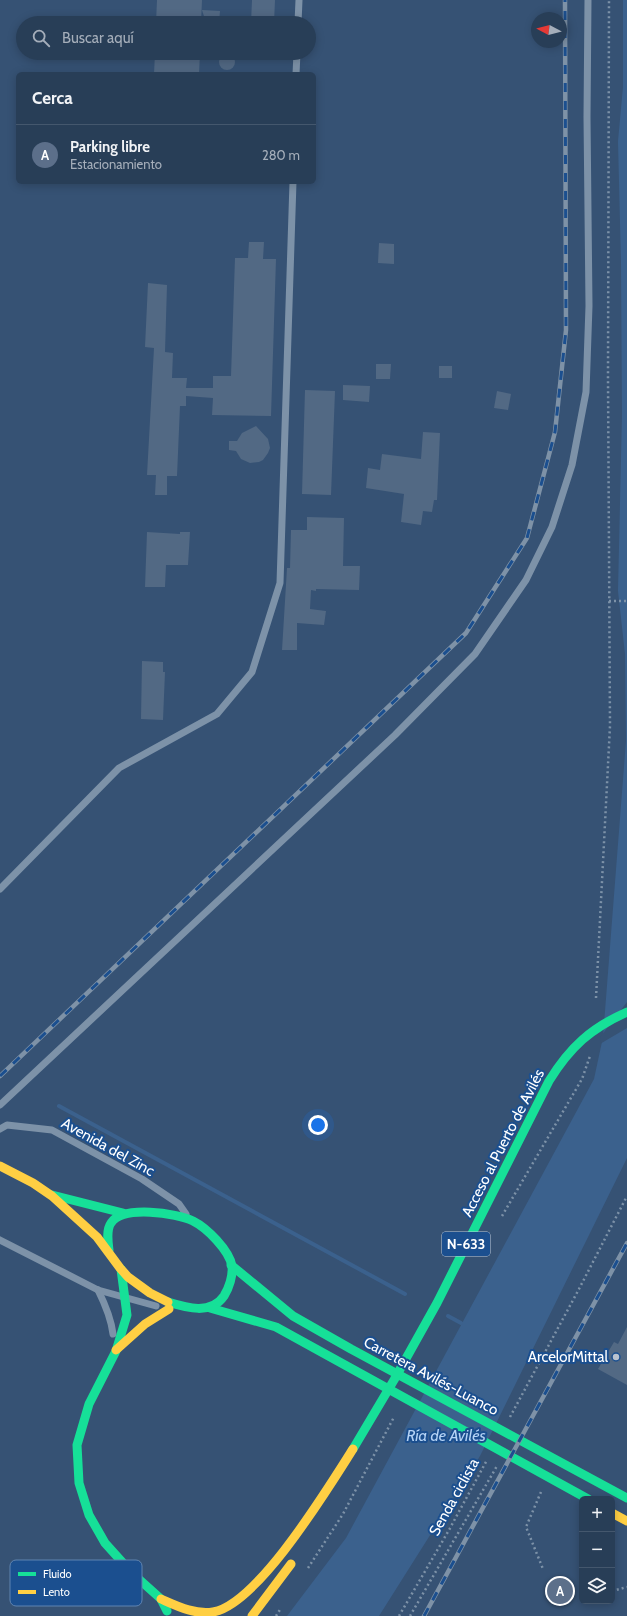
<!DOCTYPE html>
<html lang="es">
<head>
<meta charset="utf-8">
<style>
  :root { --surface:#283e57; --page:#30455d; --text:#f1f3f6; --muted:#a5aeba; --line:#44576d; --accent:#b9c2ce }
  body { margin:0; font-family:Cabin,sans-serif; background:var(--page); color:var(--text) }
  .controls { position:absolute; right:12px; bottom:12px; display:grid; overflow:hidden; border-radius:6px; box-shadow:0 2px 10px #0003 }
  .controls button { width:36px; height:36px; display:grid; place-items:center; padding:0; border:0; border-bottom:1px solid var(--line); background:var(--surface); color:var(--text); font:20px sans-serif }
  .compass { position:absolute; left:531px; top:12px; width:36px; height:36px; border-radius:50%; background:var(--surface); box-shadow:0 2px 10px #0003; rotate:277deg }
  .you { position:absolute; left:318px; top:1125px; width:14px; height:14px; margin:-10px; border:3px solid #fff; border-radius:50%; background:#1a73e8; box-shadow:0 0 0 6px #1a73e833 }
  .badge { display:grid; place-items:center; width:26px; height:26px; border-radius:50%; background:var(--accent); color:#fff; font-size:13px; font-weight:700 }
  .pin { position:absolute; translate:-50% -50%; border:2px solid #fff; box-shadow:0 1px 4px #0006 }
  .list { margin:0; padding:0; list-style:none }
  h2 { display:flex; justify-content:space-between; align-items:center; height:52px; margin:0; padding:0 16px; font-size:17px }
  h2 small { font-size:13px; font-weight:400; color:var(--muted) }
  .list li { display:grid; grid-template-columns:26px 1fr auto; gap:12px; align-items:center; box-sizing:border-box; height:60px; padding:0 16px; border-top:1px solid var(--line) }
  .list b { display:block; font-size:15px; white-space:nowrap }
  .list p { margin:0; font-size:13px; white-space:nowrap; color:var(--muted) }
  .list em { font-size:13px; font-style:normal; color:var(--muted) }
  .icon { flex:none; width:22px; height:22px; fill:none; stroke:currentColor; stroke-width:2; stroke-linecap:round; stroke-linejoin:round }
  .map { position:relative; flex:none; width:627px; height:1616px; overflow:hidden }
  .search { position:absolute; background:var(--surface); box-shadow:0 2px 10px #0003; left:16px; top:16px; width:300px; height:44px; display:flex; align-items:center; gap:10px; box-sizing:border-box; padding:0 14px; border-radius:22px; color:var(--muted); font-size:15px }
  .panel { position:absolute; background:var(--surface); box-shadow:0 2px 10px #0003; left:16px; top:72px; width:300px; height:112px; border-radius:6px }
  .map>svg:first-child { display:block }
  .water { fill:#3b618d }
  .pier { fill:#365274 }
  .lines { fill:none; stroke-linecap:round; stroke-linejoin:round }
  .stream { stroke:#3b618d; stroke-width:4 }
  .building { fill:#526984 }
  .path { stroke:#7d92a8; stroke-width:2.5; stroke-dasharray:2 3; stroke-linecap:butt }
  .lane { stroke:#7d92a8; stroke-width:7 }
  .fast { stroke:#16e098; stroke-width:9 }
  .slow { stroke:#ffcf43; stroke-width:9 }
  .rail-casing { stroke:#7e92a7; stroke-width:4.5 }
  .rail { stroke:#1b4f8f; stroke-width:3; stroke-dasharray:9; stroke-linecap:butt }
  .poi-dot { fill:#b9c2ce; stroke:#1b4f8f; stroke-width:1.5 }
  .labels { text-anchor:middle; stroke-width:4; stroke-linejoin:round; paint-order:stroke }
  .shield { fill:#1b4f8f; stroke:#bbcadd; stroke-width:1 }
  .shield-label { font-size:14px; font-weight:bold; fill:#fff }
  .street-label { font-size:15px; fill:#fff; stroke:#1b4f8f }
  .poi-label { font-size:15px; fill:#fff; stroke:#1b4f8f; text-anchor:end }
  .water-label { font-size:16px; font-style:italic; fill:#b5d3f5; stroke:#1b4f8f }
  .key { fill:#1b4f8f; stroke:#5f84b1; stroke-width:1 }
  .key-label { font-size:11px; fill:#fff }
</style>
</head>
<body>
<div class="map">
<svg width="627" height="1616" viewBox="0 0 627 1616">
  <rect width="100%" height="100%" fill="#365274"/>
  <polygon class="water" points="623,0 627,0 627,1158 480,1456 379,1616 287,1616 346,1538 594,1079 603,1037 626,741 625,654 618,591 622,415 621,263 618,141 623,87"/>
  <polygon class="pier" points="627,1002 627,1028 600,1044 601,1036"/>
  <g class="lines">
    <g class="stream">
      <polyline points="59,1106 405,1294"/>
      <polyline points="448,1316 461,1323"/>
    </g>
  </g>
  <g class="building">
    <polygon points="157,0 202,0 201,23 156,23"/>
    <polygon points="252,0 275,0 274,23 251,23"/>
    <polygon points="202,10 220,11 219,23 206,23"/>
    <polygon points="155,53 200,53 199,74 154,74"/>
    <circle cx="227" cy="62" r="8"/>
    <polygon points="249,242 264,242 263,259 276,259 271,416 212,415 213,398 186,396 186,406 180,406 177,476 167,476 167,495 155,495 156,475 147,475 154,348 145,347 148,283 167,285 165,352 173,353 172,378 187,378 186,388 213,388 213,376 231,376 235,258 248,258"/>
    <polygon points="379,243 394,244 394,264 378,263"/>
    <polygon points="376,364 391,364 390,379 376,379"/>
    <rect x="439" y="366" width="13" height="12"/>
    <polygon points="343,385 370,386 369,402 343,400"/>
    <polygon points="305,390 335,391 331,495 302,494"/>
    <polygon points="497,391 511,394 508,410 494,408"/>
    <polygon points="256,426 268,439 270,448 268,453 263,460 259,462 250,463 241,459 236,451 229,450 229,441 237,441 242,433"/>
    <polygon points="423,432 440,433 437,500 434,500 432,512 423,511 421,525 401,522 404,494 366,488 368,468 380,470 382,454 421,459"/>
    <polygon points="307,517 344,518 343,566 360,566 359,590 316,589 316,591 311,590 310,609 326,611 324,625 297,623 297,650 282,650 287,568 290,568 291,530 307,530"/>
    <polygon points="147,532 180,534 180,532 190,532 188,565 166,565 165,587 145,587"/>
    <polygon points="142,661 163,662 163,672 165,672 163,720 141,719"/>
    <polygon points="627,1327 627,1385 598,1369 614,1342 618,1344"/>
  </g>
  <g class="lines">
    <g class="path">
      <polyline points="609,601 627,601"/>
      <polyline points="596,998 610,726 608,377 609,0"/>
      <polyline points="502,1216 582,1079 590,1056"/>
      <polyline points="510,1417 579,1289 627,1196"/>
      <polyline points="541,1492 526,1527 543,1569"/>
      <polyline points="308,1568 343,1514 394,1417"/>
      <polyline points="612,1591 627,1587"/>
      <polyline points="276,1616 281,1608"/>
      <polyline points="399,1616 449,1530 487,1460"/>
      <polyline points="410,1616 497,1466"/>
    </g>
    <g class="lane">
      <polyline points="298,23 299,0"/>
      <polyline points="296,74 297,53"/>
      <polyline points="0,889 119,768 217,714 252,672 280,583 293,182"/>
      <polyline points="0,1105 395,735 475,654 526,580 552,527 572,465 586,392 589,306 587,117 588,0"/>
      <polyline points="0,1129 7,1125 52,1130 142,1179 179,1204 186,1214"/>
      <polyline points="0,1240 98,1290 156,1306"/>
      <path d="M98,1290C105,1304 111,1318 113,1334"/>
    </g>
    <g class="fast">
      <polyline points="52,1195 123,1213"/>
      <path d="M109,1250C108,1242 106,1230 111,1223C123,1205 176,1213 193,1221C207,1228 229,1250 232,1266C233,1276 229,1288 224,1296C211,1315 187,1308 168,1302"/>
      <polyline points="231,1265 293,1316 351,1349 627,1498"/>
      <polyline points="121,1269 127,1315 116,1351 89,1404 77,1445 79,1483 89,1515 105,1543 132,1573 161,1599 167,1611"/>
      <polyline points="210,1308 276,1327 588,1499"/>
      <path d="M353,1449L394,1380L437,1303L549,1081C570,1047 591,1028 627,1012"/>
    </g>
    <g class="slow">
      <polyline points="0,1166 33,1183 52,1196 97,1237 120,1268 128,1277 150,1293 168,1302"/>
      <polyline points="116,1350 145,1324 169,1309"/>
      <polyline points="612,1513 627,1521"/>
      <path d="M161,1599C177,1606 195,1615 213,1612C258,1604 328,1488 353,1449"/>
      <polyline points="252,1616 291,1564"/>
    </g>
    <g class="rail-casing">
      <g id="rail">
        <polyline points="0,1076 466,633 527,538 555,432 566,330 565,0"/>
        <polyline points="424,1616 627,1243"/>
      </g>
    </g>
    <use href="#rail" class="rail"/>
  </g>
  <circle class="poi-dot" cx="616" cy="1357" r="4"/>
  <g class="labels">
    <rect class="shield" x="442" y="1232" width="48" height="24" rx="3"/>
    <g class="shield-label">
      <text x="466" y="1249">N-633</text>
    </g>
    <g class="street-label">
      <text transform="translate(503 1143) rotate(-63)" y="5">Acceso al Puerto de Avilés</text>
      <text transform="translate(108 1147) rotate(29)" y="5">Avenida del Zinc</text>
      <text transform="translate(431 1376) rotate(28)" y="5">Carretera Avilés-Luanco</text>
      <text transform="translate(454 1497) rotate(-61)" y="5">Senda ciclista</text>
    </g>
    <g class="poi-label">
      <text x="608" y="1362">ArcelorMittal</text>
    </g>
    <g class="water-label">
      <text x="446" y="1441">Ría de Avilés</text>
    </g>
  </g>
  <rect x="10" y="1560" width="132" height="46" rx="6" class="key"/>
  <rect x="18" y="1572" width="18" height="4" fill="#16e098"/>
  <rect x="18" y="1590" width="18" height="4" fill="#ffcf43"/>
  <g class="key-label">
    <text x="43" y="1578">Fluido</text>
    <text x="43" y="1596">Lento</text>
  </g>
</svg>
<div class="controls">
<button>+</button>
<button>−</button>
<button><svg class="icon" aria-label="layers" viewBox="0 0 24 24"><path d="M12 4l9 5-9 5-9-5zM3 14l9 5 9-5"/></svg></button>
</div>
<svg class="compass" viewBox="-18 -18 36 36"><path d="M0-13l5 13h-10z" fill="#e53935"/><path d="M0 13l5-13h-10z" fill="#a5aeba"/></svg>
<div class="you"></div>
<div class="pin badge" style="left:560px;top:1591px;background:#5c6f8a">A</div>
<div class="search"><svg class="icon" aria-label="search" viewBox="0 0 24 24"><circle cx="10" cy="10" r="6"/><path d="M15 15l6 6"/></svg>Buscar aquí</div>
<section class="panel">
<h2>Cerca<small></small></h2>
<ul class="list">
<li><span class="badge" style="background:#5c6f8a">A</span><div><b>Parking libre</b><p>Estacionamiento</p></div><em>280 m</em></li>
</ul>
</section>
</div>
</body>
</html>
